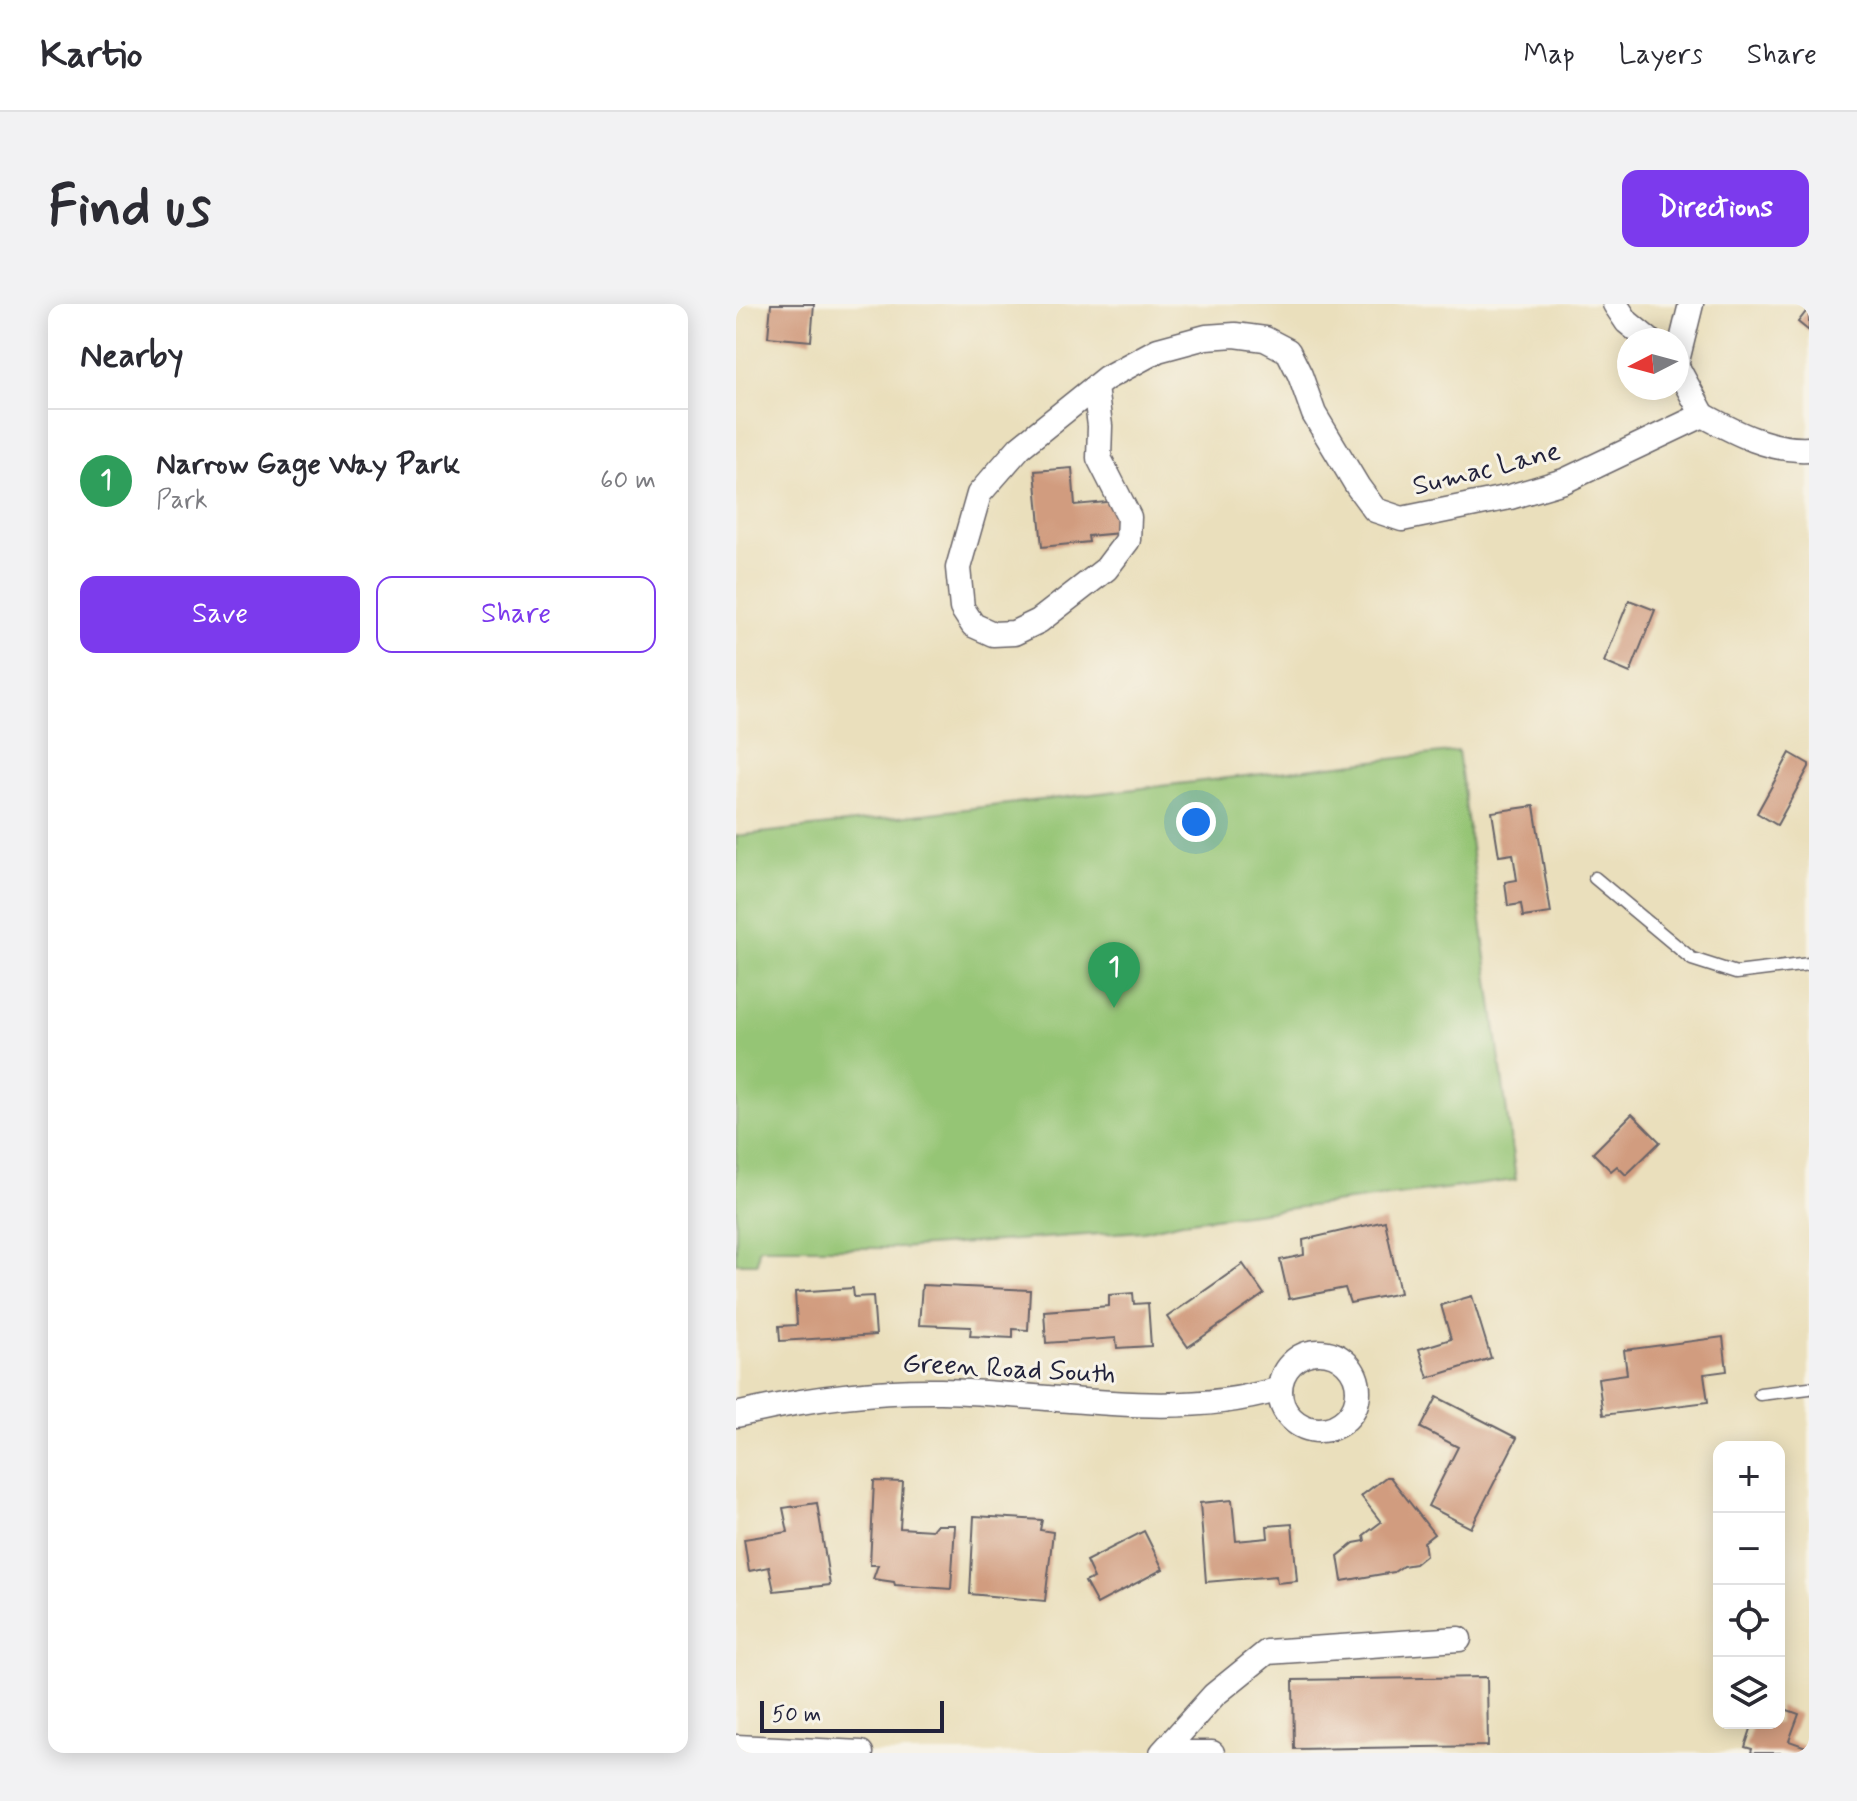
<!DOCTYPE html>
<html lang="en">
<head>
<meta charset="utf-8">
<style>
  :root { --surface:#fff; --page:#f2f2f3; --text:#2b2b33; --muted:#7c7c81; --line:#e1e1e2; --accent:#7c3aed }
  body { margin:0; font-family:Mynerve,sans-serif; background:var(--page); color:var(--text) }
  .controls { position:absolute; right:24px; bottom:24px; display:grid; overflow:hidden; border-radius:16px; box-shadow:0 4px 20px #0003 }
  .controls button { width:72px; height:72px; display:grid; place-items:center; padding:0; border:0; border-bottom:2px solid var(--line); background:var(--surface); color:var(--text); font:40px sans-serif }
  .compass { position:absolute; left:881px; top:24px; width:72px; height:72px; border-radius:50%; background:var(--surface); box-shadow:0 4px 20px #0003; rotate:264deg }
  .scale { position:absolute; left:24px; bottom:20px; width:184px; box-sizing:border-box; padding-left:8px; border:4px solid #22223b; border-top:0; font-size:22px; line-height:28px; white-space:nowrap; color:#22223b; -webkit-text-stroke:6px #f7f3e8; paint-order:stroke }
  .you { position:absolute; left:460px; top:518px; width:28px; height:28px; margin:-20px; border:6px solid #fff; border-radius:50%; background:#1a73e8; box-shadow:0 0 0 12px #1a73e833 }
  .badge { display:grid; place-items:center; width:52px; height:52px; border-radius:50%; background:var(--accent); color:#fff; font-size:26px; font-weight:700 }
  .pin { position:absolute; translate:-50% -66px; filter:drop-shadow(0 2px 4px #0008) }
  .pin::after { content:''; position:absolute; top:42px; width:28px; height:24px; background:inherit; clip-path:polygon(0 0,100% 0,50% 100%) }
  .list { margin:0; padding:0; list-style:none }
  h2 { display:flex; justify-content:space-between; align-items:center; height:104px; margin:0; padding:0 32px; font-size:34px }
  h2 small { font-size:26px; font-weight:400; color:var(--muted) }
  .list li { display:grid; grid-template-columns:52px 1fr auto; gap:24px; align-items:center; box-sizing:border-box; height:144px; padding:0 32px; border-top:2px solid var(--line) }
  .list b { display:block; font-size:30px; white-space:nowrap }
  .list p { margin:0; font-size:26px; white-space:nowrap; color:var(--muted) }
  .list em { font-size:26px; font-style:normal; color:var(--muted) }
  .actions { display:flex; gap:16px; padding:24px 32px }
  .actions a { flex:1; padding:18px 0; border:2px solid var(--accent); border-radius:16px; text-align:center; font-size:28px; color:var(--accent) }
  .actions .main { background:var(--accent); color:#fff }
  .icon { flex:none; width:44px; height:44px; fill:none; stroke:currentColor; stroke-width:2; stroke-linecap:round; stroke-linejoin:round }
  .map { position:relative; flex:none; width:1073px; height:1449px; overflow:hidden; border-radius:16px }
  header { display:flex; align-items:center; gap:48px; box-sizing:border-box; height:112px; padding:0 40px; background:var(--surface); border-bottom:2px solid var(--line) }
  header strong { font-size:38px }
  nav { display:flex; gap:44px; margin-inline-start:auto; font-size:28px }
  .intro { display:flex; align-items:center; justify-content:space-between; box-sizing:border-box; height:192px; padding:0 48px }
  h1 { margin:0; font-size:56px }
  .button { padding:20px 36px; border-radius:16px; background:var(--accent); color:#fff; font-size:28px; font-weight:700 }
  main { display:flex; gap:48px; padding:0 48px }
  aside { flex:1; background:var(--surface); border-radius:16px; box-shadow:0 4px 20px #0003 }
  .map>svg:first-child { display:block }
  .green { fill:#95c575; stroke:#5c7458; stroke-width:2 }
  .building { fill:#d19c7f }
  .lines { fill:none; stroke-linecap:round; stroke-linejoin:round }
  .service-casing { stroke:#686468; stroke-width:15 }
  .minor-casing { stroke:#686468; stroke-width:27 }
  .service { stroke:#fff; stroke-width:12 }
  .minor { stroke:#fff; stroke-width:24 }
  .labels { text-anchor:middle; stroke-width:6; stroke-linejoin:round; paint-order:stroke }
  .street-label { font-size:28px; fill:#22223b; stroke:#f7f3e8 }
</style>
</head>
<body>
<header>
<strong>Kartio</strong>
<nav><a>Map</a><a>Layers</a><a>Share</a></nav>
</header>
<div class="intro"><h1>Find us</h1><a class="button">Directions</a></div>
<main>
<aside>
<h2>Nearby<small></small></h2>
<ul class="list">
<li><span class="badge" style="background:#2e9e5b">1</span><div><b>Narrow Gage Way Park</b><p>Park</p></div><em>60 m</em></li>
</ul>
<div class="actions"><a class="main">Save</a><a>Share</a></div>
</aside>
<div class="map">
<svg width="1073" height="1449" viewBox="0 0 1073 1449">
  <rect width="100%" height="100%" fill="#f7f3e8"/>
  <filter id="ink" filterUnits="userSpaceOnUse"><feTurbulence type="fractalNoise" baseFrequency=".0125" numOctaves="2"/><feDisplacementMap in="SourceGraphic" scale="16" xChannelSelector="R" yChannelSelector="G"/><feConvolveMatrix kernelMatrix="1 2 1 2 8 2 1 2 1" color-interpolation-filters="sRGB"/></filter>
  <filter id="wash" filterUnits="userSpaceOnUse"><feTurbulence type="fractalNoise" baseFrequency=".006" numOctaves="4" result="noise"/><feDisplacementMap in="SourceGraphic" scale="32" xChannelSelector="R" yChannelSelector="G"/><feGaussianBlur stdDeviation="1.8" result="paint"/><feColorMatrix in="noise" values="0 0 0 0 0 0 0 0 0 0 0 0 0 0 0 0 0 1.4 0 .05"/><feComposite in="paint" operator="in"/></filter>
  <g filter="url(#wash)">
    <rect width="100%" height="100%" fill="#eadfbc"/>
    <polygon class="green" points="722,447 780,876 446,918 407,927 163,944 23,944 21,959 0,959 0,532"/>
    <g id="blocks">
      <g class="building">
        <polygon points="35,0 78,0 75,37 32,33"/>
        <polygon points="1073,4 1073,27 1062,18"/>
        <polygon points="336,164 339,201 381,197 384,229 352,232 353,238 306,243 299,167"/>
        <polygon points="893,296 919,306 894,369 868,358"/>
        <polygon points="1054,449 1073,460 1073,463 1041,521 1021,509"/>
        <polygon points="798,502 815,609 787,613 785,600 772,602 769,578 781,576 777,550 763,552 756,508"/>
        <polygon points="896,810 924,838 890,871 881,862 875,867 857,849"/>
        <polygon points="649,917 664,989 614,999 609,984 553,995 544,956 568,951 567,936"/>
        <polygon points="507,960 528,990 452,1043 431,1013"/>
        <polygon points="186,981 294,986 292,1026 277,1025 277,1034 234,1032 235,1023 183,1021"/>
        <polygon points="117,984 118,993 137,992 140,1031 44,1037 43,1022 61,1021 59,988"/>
        <polygon points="397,989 398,1000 412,999 415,1042 381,1044 380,1034 310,1039 308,1007 373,1002 373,991"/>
        <polygon points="736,992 755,1054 692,1074 683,1045 715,1035 705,1001"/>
        <polygon points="987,1033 991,1067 968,1070 972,1098 867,1111 862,1074 891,1070 888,1046"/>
        <polygon points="701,1093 781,1134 735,1224 692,1202 722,1143 685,1124"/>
        <polygon points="650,1173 654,1173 698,1230 688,1238 690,1251 679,1260 667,1262 658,1268 606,1277 602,1252 618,1239 629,1237 628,1231 645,1218 625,1192"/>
        <polygon points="138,1177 167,1178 164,1224 196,1226 200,1221 219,1221 215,1285 159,1281 158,1278 137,1275 142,1261 134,1261"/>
        <polygon points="496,1196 500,1237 532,1234 531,1222 556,1220 561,1277 541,1279 540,1272 470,1278 464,1199"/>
        <polygon points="81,1199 94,1281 38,1287 33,1263 13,1267 8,1235 52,1228 47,1204"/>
        <polygon points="238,1212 306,1216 304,1226 317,1228 309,1297 234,1290"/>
        <polygon points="408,1227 427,1265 361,1300 349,1278 358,1274 350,1257"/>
        <polygon points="751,1373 752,1442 558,1445 557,1376"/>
        <polygon points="1043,1403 1063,1410 1053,1437 1073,1444 1073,1449 1015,1449 1016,1445 1009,1443 1017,1419 1043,1419"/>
      </g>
    </g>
  </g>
  <g filter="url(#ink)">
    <use href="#blocks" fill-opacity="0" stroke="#686468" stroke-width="2"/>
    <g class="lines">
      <g class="service-casing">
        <g id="service">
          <polyline points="859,574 956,655 1000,669 1073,660"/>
          <polyline points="1024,1090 1073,1084"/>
        </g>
      </g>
      <g class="minor-casing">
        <g id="minor">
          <polyline points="879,0 891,18 913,36"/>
          <polyline points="941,57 955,0"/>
          <polyline points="941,63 967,111"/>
          <path d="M359,83L364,122L363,154L393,213L392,236L370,265L303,317L278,329L257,330L237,321L226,304L222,264L243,190L284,143L370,74L422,46L470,33L499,31L529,35L552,47L564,71L578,110L622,183L639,206L666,215L774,193L828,177L967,111C1000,129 1034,147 1073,145"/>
          <circle cx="583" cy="1087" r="39"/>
          <path d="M0,1111C67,1095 136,1086 205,1087C318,1089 433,1118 544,1085"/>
          <polyline points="0,1443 125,1449"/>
          <polyline points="426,1449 478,1391 531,1348 723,1335"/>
          <polyline points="442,1449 476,1449"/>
        </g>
      </g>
      <use href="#service" class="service"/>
      <use href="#minor" class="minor"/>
    </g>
  </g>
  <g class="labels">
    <g class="street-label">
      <text transform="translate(750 163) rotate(-14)" y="10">Sumac Lane</text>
      <text transform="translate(273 1063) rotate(3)" y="10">Green Road South</text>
    </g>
  </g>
</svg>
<div class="controls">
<button>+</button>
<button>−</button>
<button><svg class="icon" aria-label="locate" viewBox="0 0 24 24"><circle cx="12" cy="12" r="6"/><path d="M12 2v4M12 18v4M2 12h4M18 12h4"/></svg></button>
<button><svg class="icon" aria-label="layers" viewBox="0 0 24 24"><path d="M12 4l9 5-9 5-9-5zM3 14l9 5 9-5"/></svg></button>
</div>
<svg class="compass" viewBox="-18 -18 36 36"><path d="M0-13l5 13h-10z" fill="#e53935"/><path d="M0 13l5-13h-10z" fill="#7c7c81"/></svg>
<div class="scale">50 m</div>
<div class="you"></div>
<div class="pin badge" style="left:378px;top:704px;background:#2e9e5b">1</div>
</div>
</main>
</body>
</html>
